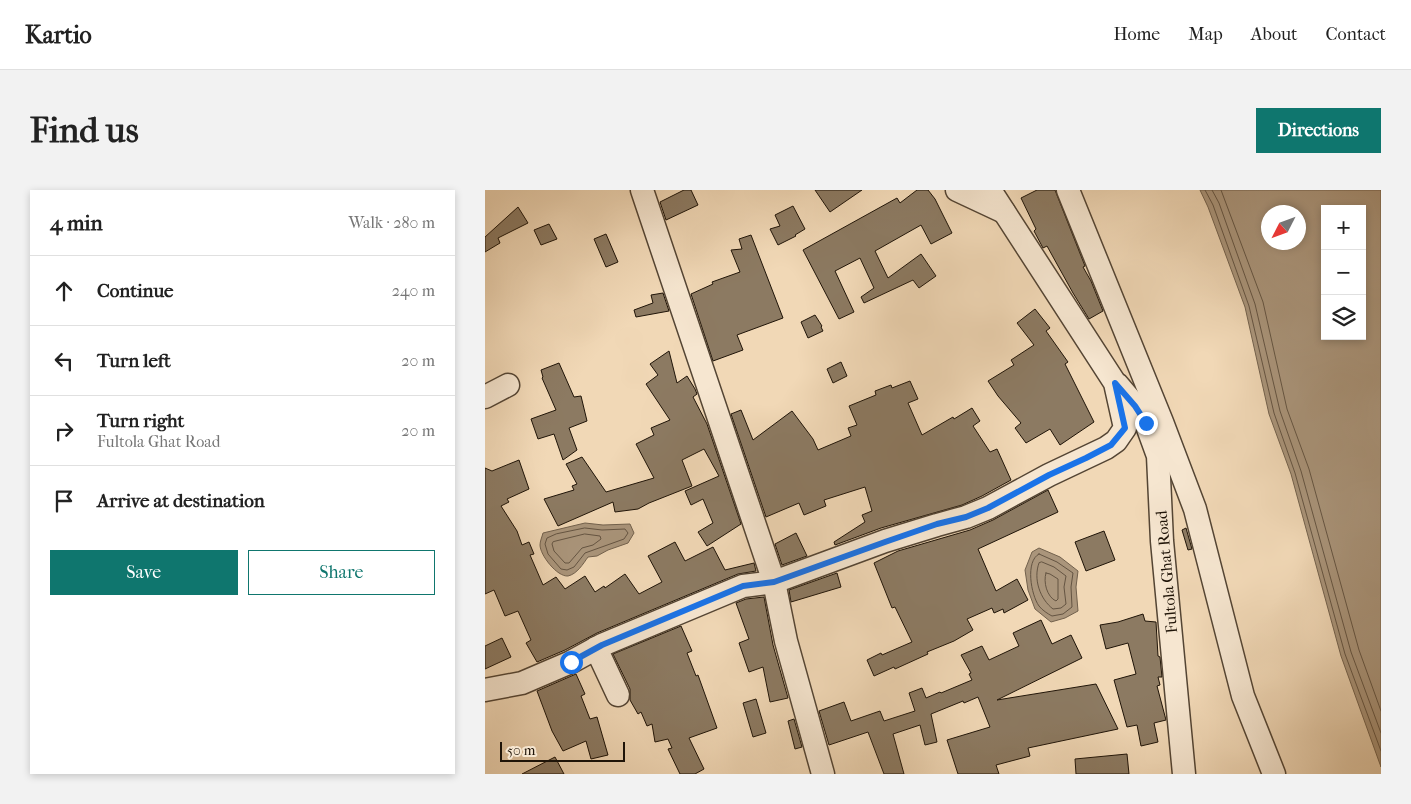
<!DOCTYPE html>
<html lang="en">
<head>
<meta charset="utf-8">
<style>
  :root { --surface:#fff; --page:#f2f2f2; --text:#222; --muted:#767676; --line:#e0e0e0; --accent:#0f766e }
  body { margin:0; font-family:"IM FELL French Canon",serif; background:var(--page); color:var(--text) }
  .controls { position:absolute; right:15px; top:15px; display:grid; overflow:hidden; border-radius:0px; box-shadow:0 2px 8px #0003 }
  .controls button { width:45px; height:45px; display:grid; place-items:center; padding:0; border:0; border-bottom:1px solid var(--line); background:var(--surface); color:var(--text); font:25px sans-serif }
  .compass { position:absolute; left:776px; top:15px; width:45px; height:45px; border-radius:50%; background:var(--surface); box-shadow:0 2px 8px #0003; rotate:228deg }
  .scale { position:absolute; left:15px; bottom:12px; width:125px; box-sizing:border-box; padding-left:5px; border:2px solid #1f1408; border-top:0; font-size:14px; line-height:18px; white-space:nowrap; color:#1f1408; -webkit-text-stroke:4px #f6e6d0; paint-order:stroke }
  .stop { position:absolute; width:15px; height:15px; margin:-11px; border:4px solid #1a73e8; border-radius:50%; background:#fff }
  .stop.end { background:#1a73e8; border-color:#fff; box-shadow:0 1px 5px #0008 }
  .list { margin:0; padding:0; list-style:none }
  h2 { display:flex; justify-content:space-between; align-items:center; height:65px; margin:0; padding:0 20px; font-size:21px }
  h2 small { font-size:16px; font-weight:400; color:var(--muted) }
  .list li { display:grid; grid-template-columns:32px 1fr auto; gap:15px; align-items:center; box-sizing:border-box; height:70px; padding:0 20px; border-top:1px solid var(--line) }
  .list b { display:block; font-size:19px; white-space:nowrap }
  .list p { margin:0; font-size:16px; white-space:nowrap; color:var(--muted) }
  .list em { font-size:16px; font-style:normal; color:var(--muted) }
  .actions { display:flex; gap:10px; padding:15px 20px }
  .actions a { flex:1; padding:11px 0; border:1px solid var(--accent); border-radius:0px; text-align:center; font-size:18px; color:var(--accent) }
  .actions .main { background:var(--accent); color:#fff }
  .icon { flex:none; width:28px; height:28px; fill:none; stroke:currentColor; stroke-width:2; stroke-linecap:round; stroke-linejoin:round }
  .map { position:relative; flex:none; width:896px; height:584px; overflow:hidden; border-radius:0px }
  header { display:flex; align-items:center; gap:30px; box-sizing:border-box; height:70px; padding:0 25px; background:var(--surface); border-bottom:1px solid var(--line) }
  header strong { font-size:24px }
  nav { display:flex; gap:28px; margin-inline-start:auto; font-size:18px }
  .intro { display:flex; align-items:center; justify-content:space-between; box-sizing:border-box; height:120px; padding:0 30px }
  h1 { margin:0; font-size:35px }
  .button { padding:12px 22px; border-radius:0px; background:var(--accent); color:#fff; font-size:18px; font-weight:700 }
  main { display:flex; gap:30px; padding:0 30px }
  aside { flex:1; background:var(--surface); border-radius:0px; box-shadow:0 2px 8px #0003 }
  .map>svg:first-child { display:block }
  .water { fill:#aa957b; stroke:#72614d; fill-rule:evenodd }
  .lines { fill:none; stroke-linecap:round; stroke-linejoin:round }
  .shore { stroke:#645442; stroke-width:1 }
  .building { fill:#8c7a62; stroke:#1f1408 }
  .minor-casing { stroke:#544534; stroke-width:25 }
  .minor { stroke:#f6e6d0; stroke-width:22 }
  .route { stroke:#1a73e8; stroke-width:6 }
  .labels { text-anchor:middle; stroke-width:4.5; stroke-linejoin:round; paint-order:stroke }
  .street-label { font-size:16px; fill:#1f1408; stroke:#f6e6d0 }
</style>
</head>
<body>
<header>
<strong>Kartio</strong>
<nav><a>Home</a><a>Map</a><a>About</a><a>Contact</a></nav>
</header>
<div class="intro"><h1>Find us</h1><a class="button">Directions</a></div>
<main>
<aside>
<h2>4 min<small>Walk · 280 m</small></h2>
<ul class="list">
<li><svg class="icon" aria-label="ahead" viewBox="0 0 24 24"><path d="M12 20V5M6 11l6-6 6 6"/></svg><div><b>Continue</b></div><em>240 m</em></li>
<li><svg class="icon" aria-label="left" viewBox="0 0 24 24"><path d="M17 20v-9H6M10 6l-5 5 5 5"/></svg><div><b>Turn left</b></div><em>20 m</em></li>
<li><svg class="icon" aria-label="right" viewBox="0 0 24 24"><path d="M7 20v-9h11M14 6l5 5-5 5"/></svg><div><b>Turn right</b><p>Fultola Ghat Road</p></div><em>20 m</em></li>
<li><svg class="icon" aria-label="arrive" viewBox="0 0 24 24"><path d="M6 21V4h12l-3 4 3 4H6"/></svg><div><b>Arrive at destination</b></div></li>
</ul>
<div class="actions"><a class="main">Save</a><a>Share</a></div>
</aside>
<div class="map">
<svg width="896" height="584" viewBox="0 0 896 584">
  <rect width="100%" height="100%" fill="#f1d8b6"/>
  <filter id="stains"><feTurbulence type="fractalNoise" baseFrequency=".004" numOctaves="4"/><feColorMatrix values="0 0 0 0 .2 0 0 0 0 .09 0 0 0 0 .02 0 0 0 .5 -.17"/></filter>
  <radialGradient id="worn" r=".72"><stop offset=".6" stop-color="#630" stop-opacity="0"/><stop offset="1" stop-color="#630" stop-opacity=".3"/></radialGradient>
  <g class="water">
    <path d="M715,0H896V577L856,466L806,284L784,224L760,117L723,17ZM840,19H877V146H840ZM784,22H814V52H784Z"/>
    <path d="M100,333L118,335L145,334L149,343L143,353L123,360L112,366L103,367C98,374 92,384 83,386C72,387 55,365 55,355C55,351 57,347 58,343Z"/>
    <polygon points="554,358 575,367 593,381 591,397 593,421 580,428 566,432 550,419 543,400 540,380 547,362"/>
  </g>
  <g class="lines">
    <g class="shore">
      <polyline points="720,0 728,15 764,116 789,223 810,283 860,464 896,561"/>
      <polyline points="727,0 734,13 770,114 795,221 816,281 866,462 896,543"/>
      <polyline points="736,0 778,112 802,219 824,279 874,460 896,521"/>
      <polygon points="100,338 117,340 140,339 143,343 139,349 100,363 89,377 82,380 76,379 63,364 60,354 62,348 71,344"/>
      <polygon points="100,344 115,346 116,349 108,355 97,358 84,373 80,373 69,361 67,354 68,352"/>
      <path d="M554,364L572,372L588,383L586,397L587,417L578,424L567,426C563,424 557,420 554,416C546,405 540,371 554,364Z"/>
      <path d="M557,372L569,377L581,386L579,397L581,414L576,418L568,419C555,409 548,389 554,373Z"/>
      <path d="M561,383L565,384L573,389V409L571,411C562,407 558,392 561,383Z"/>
    </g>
  </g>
  <g class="building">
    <polygon points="199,0 206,0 213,15 181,30 175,12"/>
    <polygon points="330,0 377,0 345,22"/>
    <polygon points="432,0 443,0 450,9 467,43 446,54 436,35 390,61 403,88 436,64 451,86 434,98 428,90 379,113 376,107 389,98 375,68 350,81 369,122 354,129 318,60 412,8 415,13"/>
    <polygon points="552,0 570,0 600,76 598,77 606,91 618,121 604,129 588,103 562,56 558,58 549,41 551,39 536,8"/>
    <polygon points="308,16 320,39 310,45 311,46 293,55 285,39 295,36 290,25"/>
    <polygon points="33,17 43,33 13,48 15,53 0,62 0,47"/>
    <polygon points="64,34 72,49 56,55 49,40"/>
    <polygon points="121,44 133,72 121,77 109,49"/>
    <polygon points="266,45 298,128 252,145 258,160 228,171 206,104 228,94 227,92 255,82 246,60 257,59 254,49"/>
    <polygon points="178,103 184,121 151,127 149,120 168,113 166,105"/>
    <polygon points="550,119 565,138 561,141 583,172 580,174 609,232 575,255 565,239 541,253 530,238 536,233 513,206 503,191 529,175 526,170 549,155 532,133"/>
    <polygon points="330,125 337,136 336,137 338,141 323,148 316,132"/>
    <polygon points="184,161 192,193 202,186 210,199 212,204 208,207 222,234 256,334 222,356 213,342 228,333 218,309 206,315 200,301 234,286 219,259 197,270 207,296 164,313 153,319 130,322 128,312 73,336 59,309 89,300 87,296 92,294 81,274 97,267 121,302 169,288 151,254 169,245 166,238 185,230 161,194 173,185 165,174"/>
    <polygon points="356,172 362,186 348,193 342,179"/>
    <polygon points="74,173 89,207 96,206 102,231 84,238 92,260 78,270 69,244 53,249 46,229 71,220 57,188 58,187 56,180"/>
    <polygon points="425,191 433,209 423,213 437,245 468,227 469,229 487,218 495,231 488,236 505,262 512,259 526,290 497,306 477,315 396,338 350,355 349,352 380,332 377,325 387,321 380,297 339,310 341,316 319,325 314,313 281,327 246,224 256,220 268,250 307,221 328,249 333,260 366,246 363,238 372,235 364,216 391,205 390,201 406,195 407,198"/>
    <polygon points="34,270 44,299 22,309 24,312 16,316 32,341 37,355 44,352 49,364 45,365 58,395 71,387 80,399 100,386 110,402 119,396 120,398 140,384 154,404 177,392 163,366 190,352 200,371 228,357 240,380 269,373 271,381 253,384 112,443 80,460 52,472 41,453 46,450 33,421 20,426 9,400 0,404 0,278 7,281"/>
    <polygon points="563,300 573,322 493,359 511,401 532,389 543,410 519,423 518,419 509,423 507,418 482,429 488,440 469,451 442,462 443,464 410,479 409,477 389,486 382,470 396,463 397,465 427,452 410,417 407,418 389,373 413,361 485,340 508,330"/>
    <polygon points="701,338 707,359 703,360 697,340"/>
    <polygon points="619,341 630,370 601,381 590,352"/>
    <polygon points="311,343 322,366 297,375 290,354"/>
    <polygon points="352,383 356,397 306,412 304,400"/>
    <polygon points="279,407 288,455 303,508 285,512 278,477 264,482 254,453 264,449 251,413 261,409"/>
    <polygon points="658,424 660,431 671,432 673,466 675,467 677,487 673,487 675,495 672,496 681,530 669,533 673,552 656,556 652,535 642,537 629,490 651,484 643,453 621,459 615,435 633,432"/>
    <polygon points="556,430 567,454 586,445 597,468 512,510 611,494 633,539 543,558 545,566 511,575 514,584 473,584 462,550 505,537 493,507 479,513 478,511 446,524 452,552 440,555 435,535 408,544 419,584 399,584 383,542 344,555 334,521 359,512 366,531 395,521 399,531 430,521 424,503 437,498 441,508 455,502 456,503 487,490 484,484 486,483 476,465 497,456 504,470 534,456 528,443"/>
    <polygon points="196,436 207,461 202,463 211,486 213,485 232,538 204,548 219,579 210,584 195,584 183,559 187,558 183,549 170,552 167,534 162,536 156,522 153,524 145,510 145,499 128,464"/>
    <polygon points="17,448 26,467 0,479 0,456"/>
    <polygon points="91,484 100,504 96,506 105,529 112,527 123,565 106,569 101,551 78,561 67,541 52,501"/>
    <polygon points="271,509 281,543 268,547 258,513"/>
    <polygon points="309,529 317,557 310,559 303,531"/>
    <polygon points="642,564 644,584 591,584 590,569"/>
    <polygon points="70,567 79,584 37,584"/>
  </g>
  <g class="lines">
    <g class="minor-casing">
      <g id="minor">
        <polyline points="157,0 289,392 301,451 338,584"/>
        <polyline points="472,0 519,22"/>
        <polyline points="583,0 677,232 710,319 758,506 789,584"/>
        <polyline points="633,195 650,215 661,233 673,266 677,351 699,584"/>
        <polyline points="0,207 23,195"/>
        <polyline points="111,458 133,505"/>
        <polyline points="0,500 37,493 86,472 117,455 258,396 289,392 400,351 452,335 481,327 503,318 564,285 621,258 631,251 640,238 630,193 505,0"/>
      </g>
    </g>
    <use href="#minor" class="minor"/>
  </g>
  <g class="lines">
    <polyline class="route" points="86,472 117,455 258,396 289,392 400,352 452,334 481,327 503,318 564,285 601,268 626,255 640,238 630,193 650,216 661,233"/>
  </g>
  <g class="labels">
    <g class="street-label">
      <text transform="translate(681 382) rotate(-95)" y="6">Fultola Ghat Road</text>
    </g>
  </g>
  <rect width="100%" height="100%" filter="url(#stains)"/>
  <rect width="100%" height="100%" fill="url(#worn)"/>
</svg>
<div class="controls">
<button>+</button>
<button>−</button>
<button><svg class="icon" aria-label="layers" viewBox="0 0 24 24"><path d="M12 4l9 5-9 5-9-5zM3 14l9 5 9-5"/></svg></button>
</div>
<svg class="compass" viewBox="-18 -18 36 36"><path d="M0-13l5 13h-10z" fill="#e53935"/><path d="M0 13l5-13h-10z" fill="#767676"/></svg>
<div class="scale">50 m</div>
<div class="stop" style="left:86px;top:472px"></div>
<div class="stop end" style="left:661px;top:233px"></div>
</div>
</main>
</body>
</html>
